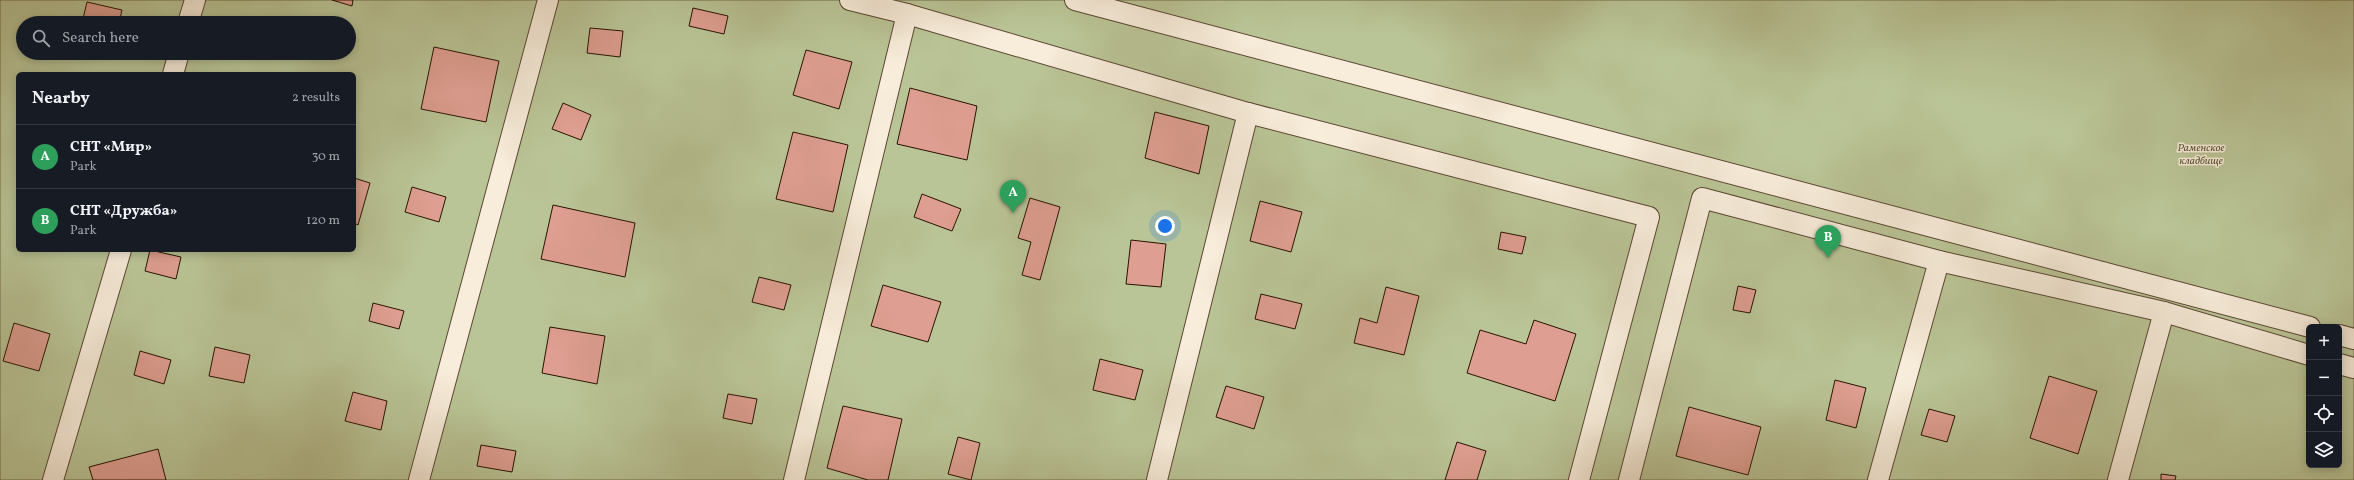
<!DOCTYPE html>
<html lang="en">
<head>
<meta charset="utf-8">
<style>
  :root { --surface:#171b24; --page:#20242c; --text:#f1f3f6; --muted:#9ea1a6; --line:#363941; --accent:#c59692 }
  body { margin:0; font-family:Vollkorn,serif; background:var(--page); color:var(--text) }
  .controls { position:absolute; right:12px; bottom:12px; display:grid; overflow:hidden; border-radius:6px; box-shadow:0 2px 10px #0003 }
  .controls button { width:36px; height:36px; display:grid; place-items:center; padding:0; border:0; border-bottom:1px solid var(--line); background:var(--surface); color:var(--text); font:20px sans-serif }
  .you { position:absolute; left:1165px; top:226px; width:14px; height:14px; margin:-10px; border:3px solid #fff; border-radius:50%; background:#1a73e8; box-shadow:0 0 0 6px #1a73e833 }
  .badge { display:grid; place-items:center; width:26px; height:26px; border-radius:50%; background:var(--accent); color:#fff; font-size:13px; font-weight:700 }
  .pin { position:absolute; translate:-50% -33px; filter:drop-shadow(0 1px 2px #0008) }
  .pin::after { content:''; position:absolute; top:21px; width:14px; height:12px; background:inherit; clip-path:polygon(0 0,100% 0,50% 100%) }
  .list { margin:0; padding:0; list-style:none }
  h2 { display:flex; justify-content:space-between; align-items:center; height:52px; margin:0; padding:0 16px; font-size:17px }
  h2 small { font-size:13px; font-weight:400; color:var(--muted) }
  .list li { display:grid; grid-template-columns:26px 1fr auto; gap:12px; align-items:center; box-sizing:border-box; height:64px; padding:0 16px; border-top:1px solid var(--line) }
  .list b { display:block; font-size:15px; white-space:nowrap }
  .list p { margin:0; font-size:13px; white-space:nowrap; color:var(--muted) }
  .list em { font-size:13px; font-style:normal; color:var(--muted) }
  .icon { flex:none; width:22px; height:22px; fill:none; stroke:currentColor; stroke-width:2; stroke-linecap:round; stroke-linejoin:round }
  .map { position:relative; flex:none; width:2354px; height:480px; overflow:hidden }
  .search { position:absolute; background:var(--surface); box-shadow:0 2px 10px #0003; left:16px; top:16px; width:340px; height:44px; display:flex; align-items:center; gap:10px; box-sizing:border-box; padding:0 14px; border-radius:22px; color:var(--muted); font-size:15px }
  .panel { position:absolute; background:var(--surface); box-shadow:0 2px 10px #0003; left:16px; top:72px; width:340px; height:180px; border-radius:6px }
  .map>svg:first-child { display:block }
  .green { fill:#bac597; stroke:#716c4c; fill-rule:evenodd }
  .building { fill:#de9e91; stroke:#281200 }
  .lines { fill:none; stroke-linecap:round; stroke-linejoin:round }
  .service-casing { stroke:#5b4632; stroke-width:22 }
  .service { stroke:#f8eddb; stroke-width:20 }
  .labels { text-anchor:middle; stroke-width:3; stroke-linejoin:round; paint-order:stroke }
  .park-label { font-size:11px; font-style:italic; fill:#5b5135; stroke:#f8eddb }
</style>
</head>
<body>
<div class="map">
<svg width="2354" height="480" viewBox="0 0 2354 480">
  <rect width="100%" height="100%" fill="#f5e4c7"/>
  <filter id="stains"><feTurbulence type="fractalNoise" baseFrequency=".005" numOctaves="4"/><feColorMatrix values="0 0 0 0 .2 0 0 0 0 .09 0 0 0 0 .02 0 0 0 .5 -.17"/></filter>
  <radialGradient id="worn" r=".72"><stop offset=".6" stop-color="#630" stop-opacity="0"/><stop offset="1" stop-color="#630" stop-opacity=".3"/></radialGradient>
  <path class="green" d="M0,0H2354V480H0ZM23,23H349V53H23ZM18,74H354V250H18ZM2309,327H2339V465H2309Z"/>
  <g class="building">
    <polygon points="332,0 353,0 352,6"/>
    <polygon points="87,2 122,10 119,23 82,23"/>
    <polygon points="693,8 728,16 724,34 689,26"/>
    <polygon points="590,28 623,31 620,57 587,53"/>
    <polygon points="434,47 499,61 486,122 421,109"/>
    <polygon points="806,50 852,62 839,109 793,95"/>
    <polygon points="910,88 977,106 967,160 897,144"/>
    <polygon points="563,103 591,115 581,140 552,129"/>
    <polygon points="1155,112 1209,126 1199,174 1145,158"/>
    <polygon points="793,132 848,145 833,212 776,199"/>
    <polygon points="354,178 370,183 358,225 354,223"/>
    <polygon points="412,187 446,197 439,222 405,212"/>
    <polygon points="922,194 961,209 952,231 914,217"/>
    <polygon points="1030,198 1060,207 1040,280 1022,275 1031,242 1018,238"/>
    <polygon points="1260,201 1302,212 1291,252 1250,241"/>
    <polygon points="553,205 635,223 625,277 541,259"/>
    <polygon points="1501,232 1526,237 1522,254 1498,249"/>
    <polygon points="1131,240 1166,244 1161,287 1126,284"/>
    <polygon points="150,250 181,257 176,279 145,271"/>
    <polygon points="759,277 791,285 784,310 752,302"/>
    <polygon points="883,285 941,302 928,342 871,326"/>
    <polygon points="1738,286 1756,290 1750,313 1733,310"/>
    <polygon points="1386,287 1419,296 1404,355 1354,343 1360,318 1377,323"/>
    <polygon points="1261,294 1302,304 1295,329 1255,319"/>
    <polygon points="373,303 404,311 399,329 369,321"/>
    <polygon points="1534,320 1576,334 1555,401 1467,373 1480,330 1526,344"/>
    <polygon points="14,323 50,334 39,371 3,361"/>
    <polygon points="550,327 605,336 597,384 542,373"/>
    <polygon points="215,347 250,355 244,383 209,376"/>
    <polygon points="140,351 171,360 164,384 134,375"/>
    <polygon points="1100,359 1143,370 1135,400 1093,390"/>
    <polygon points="2049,376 2097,391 2078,454 2030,438"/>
    <polygon points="1835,380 1866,388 1856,428 1826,420"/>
    <polygon points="1226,386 1264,397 1254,429 1216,417"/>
    <polygon points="353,392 387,401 381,430 345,421"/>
    <polygon points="728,394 757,399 752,424 723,418"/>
    <polygon points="843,406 902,419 888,480 868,480 827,468"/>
    <polygon points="1689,407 1761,427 1748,475 1676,456"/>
    <polygon points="1929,409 1955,416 1947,442 1921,435"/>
    <polygon points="958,437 980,443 971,480 948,474"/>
    <polygon points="1457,442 1486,451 1477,480 1445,480"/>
    <polygon points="481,445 516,451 512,472 477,466"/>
    <polygon points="158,449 166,480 93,480 89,467"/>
    <polygon points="2161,474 2176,476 2175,480 2161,480"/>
  </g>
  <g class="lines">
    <g class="service-casing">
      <g id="service">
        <polyline points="850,0 907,14 1248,113 1649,217 1579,480"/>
        <polyline points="1075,0 2310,327"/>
        <polyline points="188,23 195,0"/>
        <polyline points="173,74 179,53"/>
        <polyline points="2339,335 2354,339"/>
        <polyline points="2339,364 2354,368"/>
        <polyline points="53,480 121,250"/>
        <polyline points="419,480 548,0"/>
        <polyline points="794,480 907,14"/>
        <polyline points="1157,480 1248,113"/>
        <polyline points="1629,480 1702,198 1939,261 2164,312 2309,355"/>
        <polyline points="1878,480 1939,261"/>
        <polyline points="2118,480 2164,312"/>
      </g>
    </g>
    <use href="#service" class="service"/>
  </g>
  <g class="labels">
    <g class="park-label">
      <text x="2201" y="151">Раменское<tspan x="2201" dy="13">кладбище</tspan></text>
    </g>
  </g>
  <rect width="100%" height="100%" filter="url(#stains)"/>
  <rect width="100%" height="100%" fill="url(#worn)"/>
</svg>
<div class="controls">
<button>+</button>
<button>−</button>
<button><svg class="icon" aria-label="locate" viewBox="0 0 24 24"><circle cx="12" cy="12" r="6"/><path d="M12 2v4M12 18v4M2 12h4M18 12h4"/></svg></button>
<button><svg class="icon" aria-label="layers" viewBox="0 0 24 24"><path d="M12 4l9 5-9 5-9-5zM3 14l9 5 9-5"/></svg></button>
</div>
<div class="you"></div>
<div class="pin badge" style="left:1013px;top:213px;background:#2e9e5b">A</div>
<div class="pin badge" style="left:1828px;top:258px;background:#2e9e5b">B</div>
<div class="search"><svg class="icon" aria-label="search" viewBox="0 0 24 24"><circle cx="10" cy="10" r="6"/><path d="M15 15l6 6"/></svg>Search here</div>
<section class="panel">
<h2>Nearby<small>2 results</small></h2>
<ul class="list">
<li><span class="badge" style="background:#2e9e5b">A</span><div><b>СНТ «Мир»</b><p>Park</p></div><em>30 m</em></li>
<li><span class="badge" style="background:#2e9e5b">B</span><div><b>СНТ «Дружба»</b><p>Park</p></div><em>120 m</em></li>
</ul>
</section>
</div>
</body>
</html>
